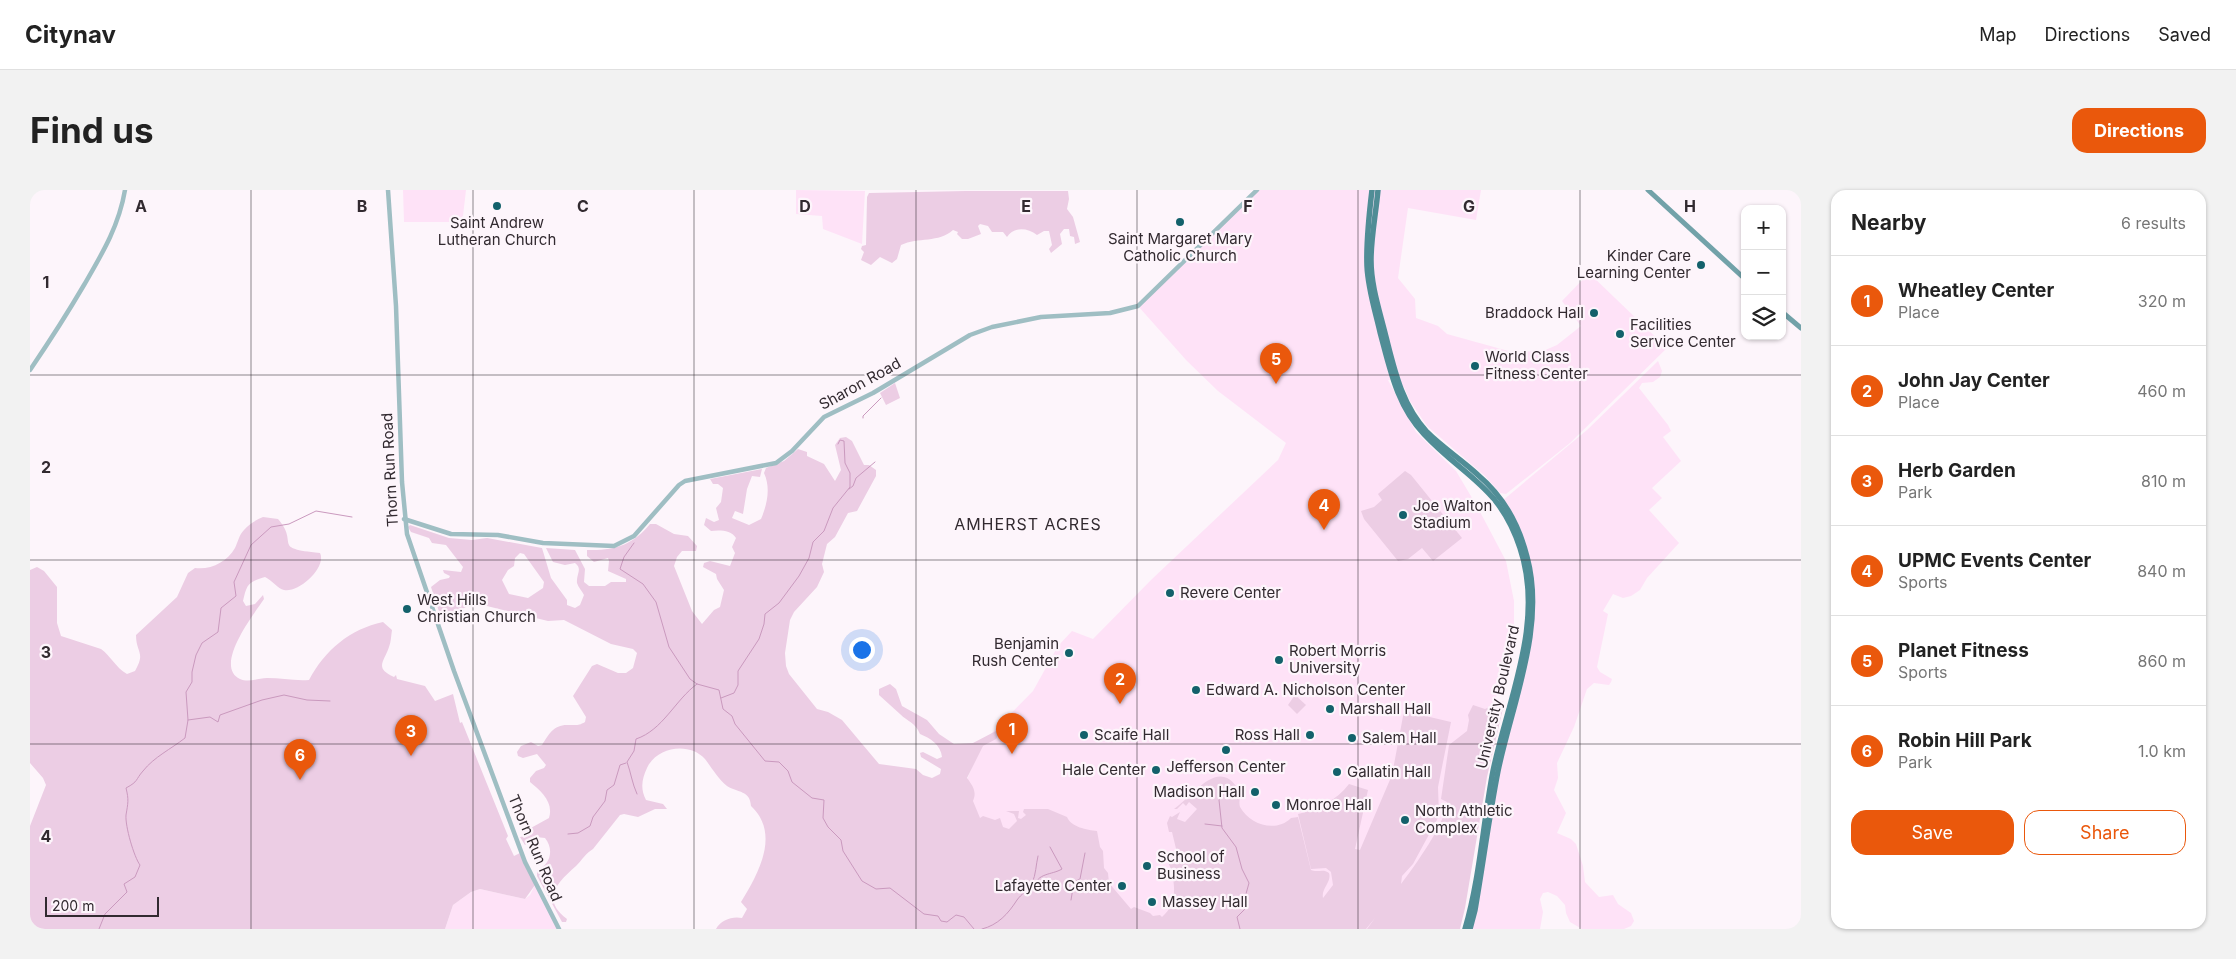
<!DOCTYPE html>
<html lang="en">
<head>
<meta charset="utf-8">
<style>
  :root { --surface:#fff; --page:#f2f2f2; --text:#222; --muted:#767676; --line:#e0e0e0; --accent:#ea580c }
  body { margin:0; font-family:Inter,sans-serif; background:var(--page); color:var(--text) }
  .controls { position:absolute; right:15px; top:15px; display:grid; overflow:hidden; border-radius:10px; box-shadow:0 1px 4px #0004 }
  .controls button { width:45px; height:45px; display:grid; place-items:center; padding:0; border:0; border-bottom:1px solid var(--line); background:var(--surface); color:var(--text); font:25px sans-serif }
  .scale { position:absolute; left:15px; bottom:12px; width:114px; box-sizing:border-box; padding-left:5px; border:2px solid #322a30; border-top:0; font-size:14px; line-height:18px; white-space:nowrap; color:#322a30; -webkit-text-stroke:4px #fdf5fb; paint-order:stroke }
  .you { position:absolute; left:831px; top:459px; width:18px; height:18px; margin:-12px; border:4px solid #fff; border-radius:50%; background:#1a73e8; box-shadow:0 0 0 8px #1a73e833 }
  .badge { display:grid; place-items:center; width:32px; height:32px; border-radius:50%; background:var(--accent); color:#fff; font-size:16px; font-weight:700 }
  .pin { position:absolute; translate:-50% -41px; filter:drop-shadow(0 1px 2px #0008) }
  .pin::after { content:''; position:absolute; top:26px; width:18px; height:15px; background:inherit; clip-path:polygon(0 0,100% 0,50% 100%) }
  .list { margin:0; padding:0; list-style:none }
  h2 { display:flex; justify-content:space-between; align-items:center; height:65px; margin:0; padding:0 20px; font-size:21px }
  h2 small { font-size:16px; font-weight:400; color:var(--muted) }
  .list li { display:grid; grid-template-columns:32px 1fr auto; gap:15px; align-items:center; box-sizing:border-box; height:90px; padding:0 20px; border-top:1px solid var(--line) }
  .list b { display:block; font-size:19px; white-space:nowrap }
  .list p { margin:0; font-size:16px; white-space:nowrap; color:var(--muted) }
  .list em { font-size:16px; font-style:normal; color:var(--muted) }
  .actions { display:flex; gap:10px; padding:15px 20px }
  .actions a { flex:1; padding:11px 0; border:1px solid var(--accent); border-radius:15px; text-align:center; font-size:18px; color:var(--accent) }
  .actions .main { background:var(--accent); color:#fff }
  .icon { flex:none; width:28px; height:28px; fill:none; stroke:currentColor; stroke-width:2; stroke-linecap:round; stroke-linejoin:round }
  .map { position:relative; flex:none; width:1771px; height:739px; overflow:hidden; border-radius:15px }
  header { display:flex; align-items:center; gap:30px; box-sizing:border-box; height:70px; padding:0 25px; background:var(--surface); border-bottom:1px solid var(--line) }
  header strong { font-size:24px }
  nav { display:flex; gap:28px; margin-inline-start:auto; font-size:18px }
  .intro { display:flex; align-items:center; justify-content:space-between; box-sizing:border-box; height:120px; padding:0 30px }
  h1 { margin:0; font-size:35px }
  .button { padding:12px 22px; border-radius:15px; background:var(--accent); color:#fff; font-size:18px; font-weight:700 }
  main { display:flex; gap:30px; padding:0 30px }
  aside { flex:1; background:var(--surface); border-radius:15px; box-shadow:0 1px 4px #0004 }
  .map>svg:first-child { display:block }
  .built { fill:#fee2f7 }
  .green { fill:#eccde4; fill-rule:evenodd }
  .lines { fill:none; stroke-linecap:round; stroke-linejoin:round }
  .stream { stroke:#ca99be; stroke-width:1 }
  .tertiary { stroke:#9fbec3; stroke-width:4.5 }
  .secondary { stroke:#72a2a9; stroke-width:5 }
  .primary { stroke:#508d96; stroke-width:5.5 }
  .grid { fill:none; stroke:#322a30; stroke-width:1; stroke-opacity:0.55 }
  .poi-dot { fill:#13616b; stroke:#fdf5fb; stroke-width:2 }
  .labels { text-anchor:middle; stroke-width:4.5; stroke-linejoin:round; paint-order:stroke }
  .poi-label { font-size:15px; fill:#322a30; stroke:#fdf5fb; text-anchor:start }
  .street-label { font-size:15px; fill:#322a30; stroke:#fdf5fb }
  .neighbourhood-label { font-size:16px; letter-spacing:1px; fill:#322a30; stroke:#fdf5fb }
  .grid-label { font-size:16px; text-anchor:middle; font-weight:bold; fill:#322a30; stroke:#fdf5fb; stroke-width:4.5; stroke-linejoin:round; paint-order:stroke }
</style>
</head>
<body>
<header>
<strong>Citynav</strong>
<nav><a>Map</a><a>Directions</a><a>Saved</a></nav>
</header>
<div class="intro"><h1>Find us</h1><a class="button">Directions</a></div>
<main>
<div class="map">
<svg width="1771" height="739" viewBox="0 0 1771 739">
  <rect width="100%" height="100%" fill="#fdf5fb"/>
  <g class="built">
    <polygon points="373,0 436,0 433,26 426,32 374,32"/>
    <polygon points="766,0 835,1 832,54 793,39 792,26 766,24"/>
    <polygon points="1227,0 1451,0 1446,30 1378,18 1368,88 1385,109 1386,128 1408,136 1417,144 1482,162 1513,161 1527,155 1551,136 1532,111 1559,83 1637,158 1540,253 1476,304 1470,303 1455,286 1397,236 1380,211 1374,197 1370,198 1367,188 1358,190 1386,242 1426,281 1448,318 1476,371 1484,411 1484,443 1451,561 1381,687 1338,739 1118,739 953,647 933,600 951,554 1003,501 1028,456 1042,441 1063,449 1121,390 1248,270 1256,253 1188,201 1157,171 1108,116"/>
    <polygon points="1628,171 1632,181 1630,187 1623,192 1612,193 1609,198 1638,235 1641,241 1633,247 1651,271 1622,298 1632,308 1619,320 1649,353 1617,388 1610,400 1601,406 1593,408 1583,404 1573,421 1578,424 1567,477 1570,482 1582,489 1581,492 1579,495 1564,493 1557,499 1544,537 1527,573 1528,588 1524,600 1536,623 1527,643 1541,649 1546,654 1553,676 1555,692 1569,707 1583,705 1588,714 1601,723 1604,731 1601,736 1594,739 1552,739 1540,732 1536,723 1535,715 1527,706 1518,702 1513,703 1510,709 1513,722 1510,739 1440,739 1503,401 1472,311 1557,240"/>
    <polygon points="505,695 529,739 415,739 423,715 441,702 450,699 495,709 500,705"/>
  </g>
  <g class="green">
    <path d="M936,1H1038L1039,9L1037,19L1043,27L1050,52L1045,54L1044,47L1040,46L1039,39H1034L1030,44L1032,54L1021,63L1019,59L1022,55L1019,41H1014L1007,45C997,37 983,37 977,47L973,42H962L958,36L950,34L948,36L951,44L938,49H932L927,44L928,42L923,40C909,53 888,47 871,55L867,69L862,73L850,67L841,75L831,70L834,62L831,59L832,56L836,55L837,7L839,3Z"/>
    <polygon points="865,193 870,208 856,215 850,203"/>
    <path d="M816,247L822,251L834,275H839L846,280V286L827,321L818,323L805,347L797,354L792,374L794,382L787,397L764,422L760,430L755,463L756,476L759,484L787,519L798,522L812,530L849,574L886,579L893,585L902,588L910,584L911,579L891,567L890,563L893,562L907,569L912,567C911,555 900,548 890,544C885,532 878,532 870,524C863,518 856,511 849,505V499L860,494L866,499L872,516L897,530L909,544L924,554L943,553L966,541L969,544L966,549L953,556L937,588C943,596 947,602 943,611L950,628L953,626L965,630L970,628L973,637L979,639L987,631L984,624L976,621H989L988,628L991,629L996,625L993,622L994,619H1018L1037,627C1041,637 1057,640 1067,641L1070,657L1073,661L1074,678L1078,683L1079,693L1101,719L1104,717L1120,723L1123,726L1130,725L1132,727C1145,716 1146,699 1142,685L1140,686L1137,683L1141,679L1136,668L1148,667L1142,642H1139L1137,633L1140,626L1142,627L1150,622L1147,629L1155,632L1167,619L1159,612L1156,616L1153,613L1147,619H1144C1164,605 1188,567 1208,599C1212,605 1208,610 1210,617C1220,635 1246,643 1261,628L1268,627L1281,680C1288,683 1293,678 1299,683C1302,692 1291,698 1293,708L1303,695L1301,682L1296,678L1281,679L1268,624C1287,620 1307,610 1319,594L1338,600L1325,659L1330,660L1362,585L1374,521L1421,532L1408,597L1409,626L1383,674L1372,686L1371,694C1384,677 1416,633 1417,612L1411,609L1419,555L1437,541L1439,530L1438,525L1443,515L1455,519L1473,511L1474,514L1457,587L1435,718L1430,739H1337L1345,728L1336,739H686C691,730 702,726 712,728L717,719L711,712C728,684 751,644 721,616C720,600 708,603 697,596C688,589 682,578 675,569C660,552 627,556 617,578C612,589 610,598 616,610L633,614L637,619H625L608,627L594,624L590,625L563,659C556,663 552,670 546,676C528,692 510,709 537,729L536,732H532L507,686V680C521,675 524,659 515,648L506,647L495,655L490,647L495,646L499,639L519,628C524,612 511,601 500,592V588L506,581L514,578L516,575L507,564L493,568L488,566L487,562L491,556L501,552L508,556L512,555C519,544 524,534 539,535C547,535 548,536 555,532L556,527L543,506L562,476L567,474L588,483H596L603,478L607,463L603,459L581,454L534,430L518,431L445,413C436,417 423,422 420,431L413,434L401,397L410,390L419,388L420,386L414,383L413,380L431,382L433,377L416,355L402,353L399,348L381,342L378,337L380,335L419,348L442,350L457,348L512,358L521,388L537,410V415L545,418L550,415L554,405C552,401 548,397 547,393C546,384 553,379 545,373L535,375L523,372L516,358L545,360L555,379L554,392L559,396H575L581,392H596V389L578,381L579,371L578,368L564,372L557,366V360C584,361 603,355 620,334H626L644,344L658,346L667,356L666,361H652L647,367L644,376L662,421L672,434L684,420L690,417L694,400L687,389L686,384L673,377L674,373L680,371L700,376L705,363L702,357L706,348C701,340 690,340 681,341L674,335L676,328L684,332L689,330L686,318L691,312L693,298L688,294H683L680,289L732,279L730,287L722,286L717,299L713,324L705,321L702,328L719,335L731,329C737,315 741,298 734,283L736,278L754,271L768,259L777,262V266L794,274L805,291L811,280L805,255L810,248ZM490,363L494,364L514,392L513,398L498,408L479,404L472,390L478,380L484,376L485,368Z"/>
    <polygon points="1375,281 1381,285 1432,348 1403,371 1392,358 1378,369 1368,371 1334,329 1331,321 1344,317 1352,310 1348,304"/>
    <path d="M233,327L248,329C270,354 240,358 290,363C297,377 269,403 254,400C248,399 242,390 235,387C218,392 217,394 213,411L216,416L225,414L233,405L234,409C224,424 183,476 210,489C219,493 228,488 237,488C251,488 264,491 279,490C295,460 320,439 353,432L362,440C361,446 361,452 359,457C354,472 344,478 364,487L366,485L367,489L395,496L405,511L423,504L430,533L432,532L478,646L476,649L484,666L492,662L505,695L495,709L450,699L441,702L423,715L415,739H0V636L16,595L13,588L0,573V380L7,377L14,381L27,397V433L31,446L71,459C81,466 85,477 97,484L105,481C116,462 106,463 106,445L147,407L158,383L165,378C181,380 197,372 205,358C208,352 209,345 214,340C219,334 226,330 233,327Z"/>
    <polygon points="1265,505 1276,515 1267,524 1258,515"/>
  </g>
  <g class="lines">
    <g class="stream">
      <polyline points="833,228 833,226 851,208"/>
      <polyline points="819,299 823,296 826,288 845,272"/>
      <polyline points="604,353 594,367 590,379 613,394 626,412 639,457 660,489 667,494 689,500 693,519 702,526 705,534 735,571 749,572 758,581 762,592 782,608 794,610 793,628 798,637 811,650 813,661 832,691 846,699 860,698 894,724 908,726 911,731 917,732 926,725 934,727 944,739"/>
      <polyline points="691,508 704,503 708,495 708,481 729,449 734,434 735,424 749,413 769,386 779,368 783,352 794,341 803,318 820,297 820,283 815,273 814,251 810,250 808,254"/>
      <polyline points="158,530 180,527 188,532 190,525 232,510 254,505 277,510 300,511"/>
      <polyline points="1191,598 1193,605 1189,610 1192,638 1206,657 1212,679 1219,693 1214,711 1216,718 1207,727 1210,739"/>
      <path d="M607,604C602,593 601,583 597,572L604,561L606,549C633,540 645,510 667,494"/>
      <polyline points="1175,634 1192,636"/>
      <polyline points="538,644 548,643 560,636 563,627 575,611 577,600 584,595 590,575 596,573"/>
      <path d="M1015,703L1005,697C1006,683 1022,685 1032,679L1020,657"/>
      <polyline points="1041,710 1044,692 1050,689 1055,663"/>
      <path d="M69,739L75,724L97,702L94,694L105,687L110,675C104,667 95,636 96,625C98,613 99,610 96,598C109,591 105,590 113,581C124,567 141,559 155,548L158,530L156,502L162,492V482L166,465L172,453L188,442L191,418L206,406L204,392L221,355L241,337L259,334L286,321L322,327"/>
      <path d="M952,739C968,735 978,724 987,710C991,704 998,701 1002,693C1006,685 1006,674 1008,666"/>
    </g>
    <g class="tertiary">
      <polyline points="358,0 366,116 372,292 377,344 424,481 495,672 529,739"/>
      <path d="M0,180C19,152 37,124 54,95C72,64 89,36 95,0"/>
      <polyline points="374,329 421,344 468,345 513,353 584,356 604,346 649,295 655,291 746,273 762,261 794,227 843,203 940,145 962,137 1011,127 1080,123 1108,116 1227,0"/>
    </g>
    <g class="secondary">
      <polyline points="1618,0 1715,89"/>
      <polyline points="1752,122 1771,138"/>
    </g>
    <g class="primary">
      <path d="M1342,0C1339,25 1336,50 1337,76C1338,99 1345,120 1350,142C1360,179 1367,216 1394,244C1434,287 1470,296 1490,358C1515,432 1478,509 1463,581C1453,633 1450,688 1435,739"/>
      <path d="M1348,0C1346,23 1341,47 1341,70C1341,95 1349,119 1355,143C1364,178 1371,214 1397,242C1413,258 1432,270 1448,285C1473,306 1489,335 1497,367C1516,437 1482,513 1468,581C1459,627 1453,674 1445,720L1440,739"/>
    </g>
  </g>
  <path class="grid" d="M221,0V739M443,0V739M664,0V739M886,0V739M1107,0V739M1328,0V739M1550,0V739M0,185H1771M0,370H1771M0,554H1771"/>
  <g class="poi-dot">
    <circle cx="467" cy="16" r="5"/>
    <circle cx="1150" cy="32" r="5"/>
    <circle cx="1671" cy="75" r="5"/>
    <circle cx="1564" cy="123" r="5"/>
    <circle cx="1590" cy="144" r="5"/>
    <circle cx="1445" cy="176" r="5"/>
    <circle cx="1373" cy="325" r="5"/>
    <circle cx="1140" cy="403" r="5"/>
    <circle cx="377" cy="419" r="5"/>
    <circle cx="1039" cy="463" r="5"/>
    <circle cx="1249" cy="470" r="5"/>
    <circle cx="1166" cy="500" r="5"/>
    <circle cx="1300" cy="519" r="5"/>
    <circle cx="1054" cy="545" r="5"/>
    <circle cx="1280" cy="545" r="5"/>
    <circle cx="1322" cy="548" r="5"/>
    <circle cx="1196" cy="560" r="5"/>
    <circle cx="1126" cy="580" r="5"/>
    <circle cx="1307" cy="582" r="5"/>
    <circle cx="1225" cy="602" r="5"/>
    <circle cx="1246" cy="615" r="5"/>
    <circle cx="1375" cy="630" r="5"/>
    <circle cx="1117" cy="676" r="5"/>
    <circle cx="1092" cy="696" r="5"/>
    <circle cx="1122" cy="712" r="5"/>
  </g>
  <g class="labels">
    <g class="poi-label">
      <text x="467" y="38" text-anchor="middle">Saint Andrew<tspan x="467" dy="17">Lutheran Church</tspan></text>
      <text x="1150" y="54" text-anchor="middle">Saint Margaret Mary<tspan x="1150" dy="17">Catholic Church</tspan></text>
      <text x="1661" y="71" text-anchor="end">Kinder Care<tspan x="1661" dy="17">Learning Center</tspan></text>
      <text x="1554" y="128" text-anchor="end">Braddock Hall</text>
      <text x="1600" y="140">Facilities<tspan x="1600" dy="17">Service Center</tspan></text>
      <text x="1455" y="172">World Class<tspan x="1455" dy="17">Fitness Center</tspan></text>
      <text x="1383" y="321">Joe Walton<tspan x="1383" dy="17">Stadium</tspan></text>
      <text x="1150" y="408">Revere Center</text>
      <text x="387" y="415">West Hills<tspan x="387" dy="17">Christian Church</tspan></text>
      <text x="1029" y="459" text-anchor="end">Benjamin<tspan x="1029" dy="17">Rush Center</tspan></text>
      <text x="1259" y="466">Robert Morris<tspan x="1259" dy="17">University</tspan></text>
      <text x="1176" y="505">Edward A. Nicholson Center</text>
      <text x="1310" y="524">Marshall Hall</text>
      <text x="1064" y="550">Scaife Hall</text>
      <text x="1270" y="550" text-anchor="end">Ross Hall</text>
      <text x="1332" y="553">Salem Hall</text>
      <text x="1196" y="582" text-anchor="middle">Jefferson Center</text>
      <text x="1116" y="585" text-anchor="end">Hale Center</text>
      <text x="1317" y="587">Gallatin Hall</text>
      <text x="1215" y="607" text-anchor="end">Madison Hall</text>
      <text x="1256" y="620">Monroe Hall</text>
      <text x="1385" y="626">North Athletic<tspan x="1385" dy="17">Complex</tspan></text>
      <text x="1127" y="672">School of<tspan x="1127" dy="17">Business</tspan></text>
      <text x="1082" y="701" text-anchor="end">Lafayette Center</text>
      <text x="1132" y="717">Massey Hall</text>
    </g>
    <g class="street-label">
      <text transform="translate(830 194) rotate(-29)" y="5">Sharon Road</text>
      <text transform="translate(360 280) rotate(-93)" y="5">Thorn Run Road</text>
      <text transform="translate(1468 507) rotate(-77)" y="5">University Boulevard</text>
      <text transform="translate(505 658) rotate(67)" y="5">Thorn Run Road</text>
    </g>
    <g class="neighbourhood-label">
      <text x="998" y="340">AMHERST ACRES</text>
    </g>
  </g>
  <g class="grid-label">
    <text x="111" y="22">A</text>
    <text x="332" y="22">B</text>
    <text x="553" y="22">C</text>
    <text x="775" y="22">D</text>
    <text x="996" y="22">E</text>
    <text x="1218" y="22">F</text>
    <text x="1439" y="22">G</text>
    <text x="1660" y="22">H</text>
    <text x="16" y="98">1</text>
    <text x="16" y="283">2</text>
    <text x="16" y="468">3</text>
    <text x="16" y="652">4</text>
  </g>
</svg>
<div class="controls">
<button>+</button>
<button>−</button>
<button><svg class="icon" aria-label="layers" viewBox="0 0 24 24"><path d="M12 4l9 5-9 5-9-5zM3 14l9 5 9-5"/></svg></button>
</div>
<div class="scale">200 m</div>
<div class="you"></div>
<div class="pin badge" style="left:982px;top:564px">1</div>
<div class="pin badge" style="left:1090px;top:514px">2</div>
<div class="pin badge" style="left:381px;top:566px">3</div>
<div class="pin badge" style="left:1294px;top:340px">4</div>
<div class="pin badge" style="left:1246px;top:194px">5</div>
<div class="pin badge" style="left:270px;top:590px">6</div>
</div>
<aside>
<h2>Nearby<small>6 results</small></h2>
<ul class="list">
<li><span class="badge">1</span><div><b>Wheatley Center</b><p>Place</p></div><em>320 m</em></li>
<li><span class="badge">2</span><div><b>John Jay Center</b><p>Place</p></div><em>460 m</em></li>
<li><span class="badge">3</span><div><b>Herb Garden</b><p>Park</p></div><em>810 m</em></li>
<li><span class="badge">4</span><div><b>UPMC Events Center</b><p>Sports</p></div><em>840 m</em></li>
<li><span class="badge">5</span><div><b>Planet Fitness</b><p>Sports</p></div><em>860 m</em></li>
<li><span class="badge">6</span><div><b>Robin Hill Park</b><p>Park</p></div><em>1.0 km</em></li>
</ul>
<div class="actions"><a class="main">Save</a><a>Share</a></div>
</aside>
</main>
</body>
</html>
